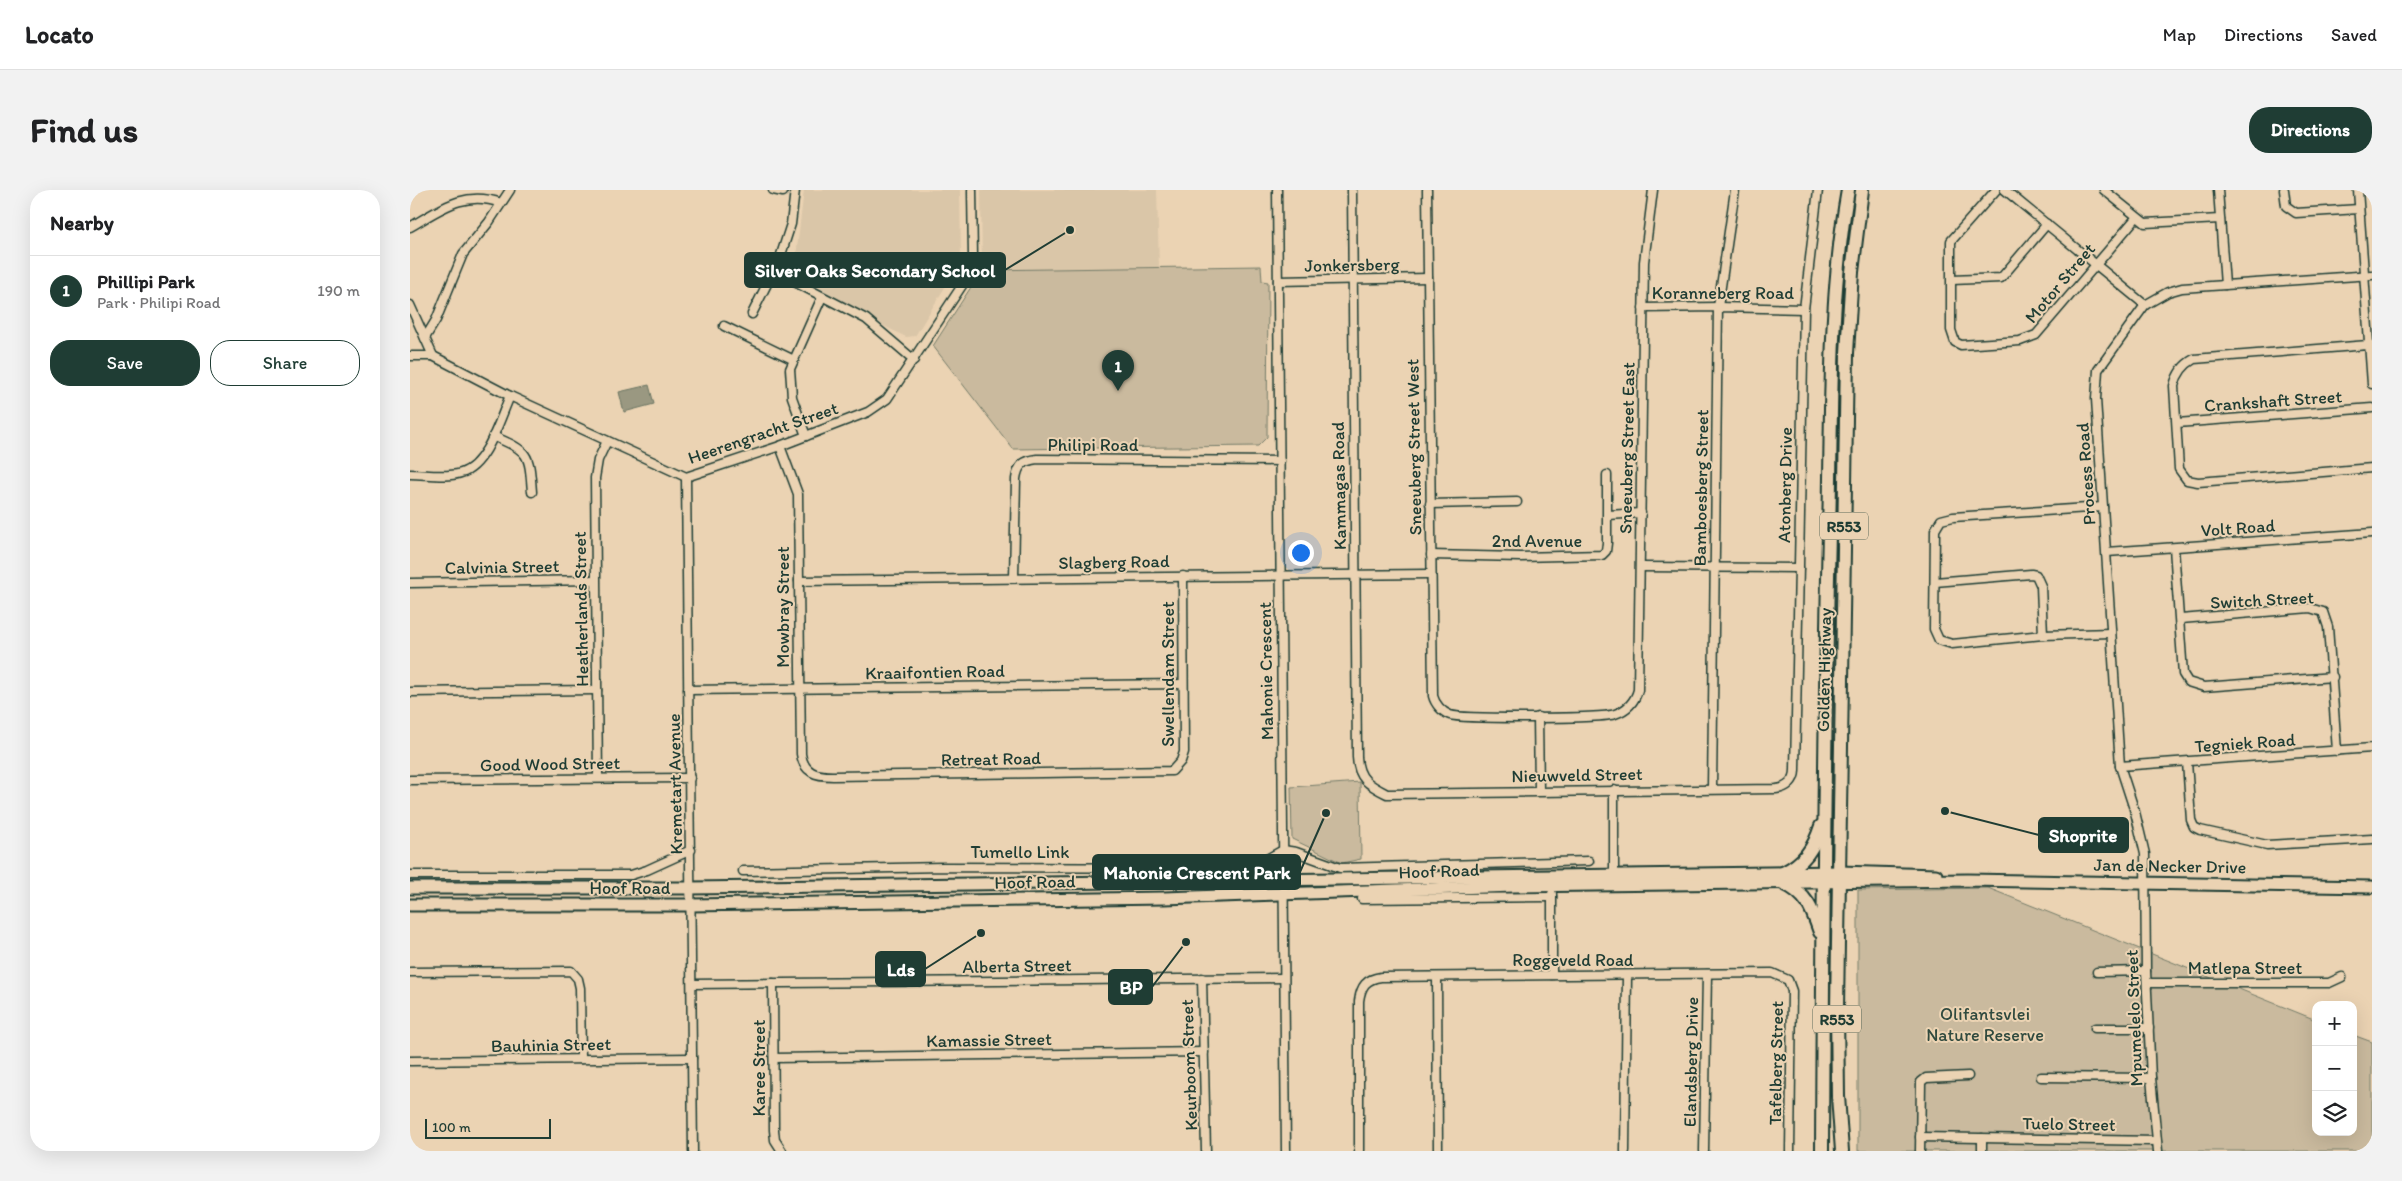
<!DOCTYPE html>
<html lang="en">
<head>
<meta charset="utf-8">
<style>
  :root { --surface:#fff; --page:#f2f2f2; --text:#202124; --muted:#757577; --line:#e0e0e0; --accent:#1f3d34 }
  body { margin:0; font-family:Itim,sans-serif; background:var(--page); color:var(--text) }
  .controls { position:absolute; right:15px; bottom:15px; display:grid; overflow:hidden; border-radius:10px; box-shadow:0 5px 20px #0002 }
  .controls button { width:45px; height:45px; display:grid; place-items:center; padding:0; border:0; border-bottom:1px solid var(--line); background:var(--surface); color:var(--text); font:25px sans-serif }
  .scale { position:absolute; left:15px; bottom:12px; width:126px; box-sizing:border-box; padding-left:5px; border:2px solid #1f3d34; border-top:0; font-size:14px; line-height:18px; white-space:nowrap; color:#1f3d34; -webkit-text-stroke:4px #ebd3b3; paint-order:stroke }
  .you { position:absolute; left:890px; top:362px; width:18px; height:18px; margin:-12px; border:4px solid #fff; border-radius:50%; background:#1a73e8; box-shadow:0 0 0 8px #1a73e833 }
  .badge { display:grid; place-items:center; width:32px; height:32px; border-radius:50%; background:var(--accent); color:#fff; font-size:16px; font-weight:700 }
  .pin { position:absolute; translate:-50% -41px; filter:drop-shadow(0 1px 2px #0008) }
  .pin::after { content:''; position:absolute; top:26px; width:18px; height:15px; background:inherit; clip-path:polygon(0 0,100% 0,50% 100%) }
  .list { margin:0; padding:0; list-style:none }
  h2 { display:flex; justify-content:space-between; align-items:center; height:65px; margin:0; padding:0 20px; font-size:21px }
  h2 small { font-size:16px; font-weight:400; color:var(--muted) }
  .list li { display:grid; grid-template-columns:32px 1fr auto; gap:15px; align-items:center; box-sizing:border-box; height:70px; padding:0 20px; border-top:1px solid var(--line) }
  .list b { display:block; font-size:19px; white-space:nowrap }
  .list p { margin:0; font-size:16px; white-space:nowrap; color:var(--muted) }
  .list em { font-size:16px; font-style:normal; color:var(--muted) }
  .actions { display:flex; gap:10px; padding:15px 20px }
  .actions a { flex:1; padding:11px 0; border:1px solid var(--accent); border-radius:20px; text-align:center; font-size:18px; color:var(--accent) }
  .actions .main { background:var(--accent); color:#fff }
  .icon { flex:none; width:28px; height:28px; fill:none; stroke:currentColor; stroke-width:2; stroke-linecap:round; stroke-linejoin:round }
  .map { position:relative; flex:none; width:1962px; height:961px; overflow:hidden; border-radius:20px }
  header { display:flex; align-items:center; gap:30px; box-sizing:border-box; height:70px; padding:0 25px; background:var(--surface); border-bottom:1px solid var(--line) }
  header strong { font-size:24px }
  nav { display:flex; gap:28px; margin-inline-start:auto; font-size:18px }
  .intro { display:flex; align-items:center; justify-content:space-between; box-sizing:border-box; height:120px; padding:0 30px }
  h1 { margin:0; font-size:35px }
  .button { padding:12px 22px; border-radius:20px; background:var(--accent); color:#fff; font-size:18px; font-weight:700 }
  main { display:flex; gap:30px; padding:0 30px }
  aside { flex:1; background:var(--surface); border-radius:20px; box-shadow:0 5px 20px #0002 }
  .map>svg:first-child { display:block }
  .built { fill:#dac6a8 }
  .green { fill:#caba9e; stroke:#747c69 }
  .water { fill:#9a9881; stroke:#697462 }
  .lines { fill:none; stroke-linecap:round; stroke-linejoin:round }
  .minor-casing { stroke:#1f3d34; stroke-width:11 }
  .secondary-casing { stroke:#1f3d34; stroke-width:15 }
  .primary-casing { stroke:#1f3d34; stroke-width:16 }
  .minor { stroke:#ebd3b3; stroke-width:8 }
  .secondary { stroke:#ebd3b3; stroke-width:11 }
  .primary { stroke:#ebd3b3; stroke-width:12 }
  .labels { text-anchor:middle; stroke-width:4; stroke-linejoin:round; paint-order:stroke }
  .shield { fill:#ebd3b3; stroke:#5c6a5a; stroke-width:1 }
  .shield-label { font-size:16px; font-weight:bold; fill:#1f3d34 }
  .street-label { font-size:18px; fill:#1f3d34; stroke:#ebd3b3 }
  .park-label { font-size:18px; fill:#304a3f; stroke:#ebd3b3 }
  .leader { fill:none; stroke:#1f3d34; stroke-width:2 }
  .callout-dot { fill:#1f3d34; stroke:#ebd3b3; stroke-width:2 }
  .callout { fill:#1f3d34; stroke:#1f3d34; stroke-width:2 }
  .callout-label { font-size:19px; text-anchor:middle; font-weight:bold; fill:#fff }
</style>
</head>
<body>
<header>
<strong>Locato</strong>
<nav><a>Map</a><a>Directions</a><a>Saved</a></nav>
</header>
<div class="intro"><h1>Find us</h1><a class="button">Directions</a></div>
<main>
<aside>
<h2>Nearby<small></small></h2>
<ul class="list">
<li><span class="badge">1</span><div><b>Phillipi Park</b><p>Park · Philipi Road</p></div><em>190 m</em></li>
</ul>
<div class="actions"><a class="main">Save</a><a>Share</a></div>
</aside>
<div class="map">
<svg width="1962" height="961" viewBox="0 0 1962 961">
  <rect width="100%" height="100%" fill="#ebd3b3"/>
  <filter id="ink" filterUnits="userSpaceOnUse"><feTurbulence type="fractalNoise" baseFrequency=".02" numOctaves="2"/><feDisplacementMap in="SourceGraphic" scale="10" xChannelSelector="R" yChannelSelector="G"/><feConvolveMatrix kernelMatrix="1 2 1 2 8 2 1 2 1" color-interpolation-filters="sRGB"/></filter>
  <g filter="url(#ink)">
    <g class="built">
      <polygon points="394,0 550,0 551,71 505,146 496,147 390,93 384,83"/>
      <polygon points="571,0 747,0 749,79 572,80"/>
    </g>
    <g class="green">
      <polygon points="851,76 852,91 858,92 857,247 848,256 603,259 523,156 572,80"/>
      <polygon points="950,592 951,669 932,673 882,649 881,597"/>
      <polygon points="1578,698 1906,830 1906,942 1943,942 1943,845 1962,852 1962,961 1448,961 1448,700"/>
    </g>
    <polygon class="water" points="239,195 244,214 214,222 209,202"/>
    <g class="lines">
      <g class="minor-casing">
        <g id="minor">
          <polyline points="363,0 373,2"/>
          <polyline points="867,0 876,961"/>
          <path d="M942,0L947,567C948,589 959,595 977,604L1366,599C1377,598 1385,591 1385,580L1394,119L1408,0"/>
          <path d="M1017,0L1023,506C1025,514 1032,522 1040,525C1052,529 1192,529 1205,524C1217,520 1225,511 1228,500L1234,72L1243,0"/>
          <polyline points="1586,0 1541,51 1541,140 1545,152 1551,155 1610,151 1626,145 1726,28"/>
          <polyline points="1595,0 1735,115"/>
          <polyline points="1694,0 1735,33 1810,29"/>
          <polyline points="1808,0 1815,95"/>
          <polyline points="1874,0 1876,16 1886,23 1949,19"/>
          <polyline points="1948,0 1962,194"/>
          <path d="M0,37C31,19 54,0 91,13"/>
          <polyline points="375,87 368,74 381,34 385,0"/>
          <polyline points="1542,90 1591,88 1637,34"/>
          <polyline points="868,91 1018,88"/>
          <polyline points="0,115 23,166 100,206 276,287 370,256 458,222 477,209 559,85 563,68 562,0"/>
          <polyline points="1233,118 1308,117 1394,119"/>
          <polyline points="342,124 361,86 375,87 456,129 504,170"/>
          <polyline points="314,136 384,170"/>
          <polyline points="15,148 26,130 53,64 79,32 100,0"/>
          <path d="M1958,155L1784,169C1773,175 1767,183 1764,196L1769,279L1777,290L1788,292L1962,278"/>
          <polyline points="0,166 23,166"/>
          <polyline points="1767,233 1962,218"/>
          <path d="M83,246C120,262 119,263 122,302"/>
          <polyline points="396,246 382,207 380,179 412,107"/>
          <path d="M370,256L388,304L391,564C394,583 406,586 423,586L762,581L771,571L774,562L773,386"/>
          <path d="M0,284C16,284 36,288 51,283C77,276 90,228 100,206"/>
          <polyline points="276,287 283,961"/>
          <polyline points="1020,314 1107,312"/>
          <polyline points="1693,317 1543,327 1531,330 1525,340 1524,439 1529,450 1542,454 1633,445 1701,443"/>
          <polyline points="1198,325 1231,323"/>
          <polyline points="1764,358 1773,484 1778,492 1794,497 1923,487"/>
          <polyline points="1697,362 1962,343"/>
          <polyline points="1021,365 1110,367 1192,365 1196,361 1197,353 1197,285"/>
          <polyline points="1231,377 1389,378"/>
          <path d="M604,388L606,289C608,275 613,271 627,269L870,271"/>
          <polyline points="389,391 1020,384"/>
          <polyline points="1525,392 1621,384 1626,385 1631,396 1633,445"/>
          <polyline points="0,393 185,390"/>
          <polyline points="1771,429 1900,418 1913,422 1918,437 1927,561"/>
          <polyline points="278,500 773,494"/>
          <polyline points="0,502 187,500"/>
          <polyline points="1128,527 1129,601"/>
          <polyline points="1777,572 1781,630 1784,637 1790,640 1857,655 1962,649"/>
          <polyline points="1710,576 1962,558"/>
          <polyline points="188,588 185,288 188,270 197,251"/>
          <polyline points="0,590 280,588"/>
          <polyline points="1302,599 1308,117 1325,0"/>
          <polyline points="1204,600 1204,688"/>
          <polyline points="333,681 533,677 827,678 848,674 873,660 886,662 930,678 1179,671"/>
          <polyline points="0,685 221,685 237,680 281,660"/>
          <polyline points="952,709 1142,707"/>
          <polyline points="0,782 161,781 168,789 170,798 171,869"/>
          <polyline points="1687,782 1736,781"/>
          <polyline points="1142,785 1142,704"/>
          <polyline points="1027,787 1028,961"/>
          <polyline points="792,788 796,961"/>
          <polyline points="363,793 364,940 365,950 372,961"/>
          <polyline points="1737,793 1919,793 1932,787"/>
          <polyline points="282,794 873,788"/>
          <polyline points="1685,838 1739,838"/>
          <polyline points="364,868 794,862"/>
          <polyline points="0,871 282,868"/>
          <polyline points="1631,887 1741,888"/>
          <polyline points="1510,947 1746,951"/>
          <path d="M949,961V811C951,796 956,789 971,787L1362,783L1378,790L1382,801L1380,961"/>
          <polyline points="1215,961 1217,785"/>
          <polyline points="1294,961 1297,784"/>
          <polyline points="1510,961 1511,892 1516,888 1558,886"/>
          <polyline points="1572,961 1572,948"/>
          <polyline points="1748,961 1741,888 1736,781 1735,664 1725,622 1710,576 1686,209 1688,180 1735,115 1758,102 1772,98 1962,85"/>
        </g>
      </g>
      <g class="secondary-casing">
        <g id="secondary">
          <polyline points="0,698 280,698 1430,682 1526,685"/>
          <polyline points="0,715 281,715 754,708 1104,696 1558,690 1962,697"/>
        </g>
      </g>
      <g class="primary-casing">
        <g id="primary">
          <path d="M1373,683C1394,673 1404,658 1411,636"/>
          <path d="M1373,693C1397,704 1402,719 1410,742"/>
          <path d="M1412,961C1413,755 1414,549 1419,342C1422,228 1418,113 1438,0"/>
          <polyline points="1432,961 1428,906 1427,818 1437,163 1442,82 1452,0"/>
        </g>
      </g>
      <use href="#minor" class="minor"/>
      <use href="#secondary" class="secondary"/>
      <use href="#primary" class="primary"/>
    </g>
  </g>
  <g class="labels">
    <g class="shield">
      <rect x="1410" y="322.5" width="48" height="27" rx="4"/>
      <rect x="1403" y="815.5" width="48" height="27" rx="4"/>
    </g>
    <g class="shield-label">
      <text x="1434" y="342">R553</text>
      <text x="1427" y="835">R553</text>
    </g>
    <g class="street-label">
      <text transform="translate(942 75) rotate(-1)" y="6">Jonkersberg</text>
      <text transform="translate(1650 93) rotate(-50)" y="6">Motor Street</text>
      <text x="1313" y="109">Koranneberg Road</text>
      <text transform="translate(1863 211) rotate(-4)" y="6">Crankshaft Street</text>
      <text transform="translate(353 243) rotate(-19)" y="6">Heerengracht Street</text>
      <text x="683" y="261">Philipi Road</text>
      <text transform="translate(1004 257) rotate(-91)" y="6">Sneeuberg Street West</text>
      <text transform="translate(1217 258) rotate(-89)" y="6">Sneeuberg Street East</text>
      <text transform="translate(1676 284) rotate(-94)" y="6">Process Road</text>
      <text transform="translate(1375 295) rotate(-89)" y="6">Atonberg Drive</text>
      <text transform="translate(929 296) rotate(-91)" y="6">Kammagas Road</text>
      <text transform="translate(1291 298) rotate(-89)" y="6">Bamboesberg Street</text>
      <text transform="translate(1828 338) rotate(-4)" y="6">Volt Road</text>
      <text x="1127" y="357">2nd Avenue</text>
      <text transform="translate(704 372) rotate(-1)" y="6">Slagberg Road</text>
      <text transform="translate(92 377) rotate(-1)" y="6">Calvinia Street</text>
      <text transform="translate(1852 410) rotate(-3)" y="6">Switch Street</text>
      <text transform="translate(373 417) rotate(-90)" y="6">Mowbray Street</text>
      <text transform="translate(171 419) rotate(-91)" y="6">Heatherlands Street</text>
      <text transform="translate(1414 480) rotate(-89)" y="6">Golden Highway</text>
      <text transform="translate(856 481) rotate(-91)" y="6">Mahonie Crescent</text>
      <text transform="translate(525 482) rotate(-1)" y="6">Kraaifontien Road</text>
      <text transform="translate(758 484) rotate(-90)" y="6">Swellendam Street</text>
      <text transform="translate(1835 553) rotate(-4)" y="6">Tegniek Road</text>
      <text transform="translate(581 569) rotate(-1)" y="6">Retreat Road</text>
      <text transform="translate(140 574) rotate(-1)" y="6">Good Wood Street</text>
      <text transform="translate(1167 585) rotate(-1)" y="6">Nieuwveld Street</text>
      <text transform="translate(265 594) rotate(-91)" y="6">Kremetart Avenue</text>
      <text x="610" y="668">Tumello Link</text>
      <text transform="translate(1760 676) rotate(1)" y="6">Jan de Necker Drive</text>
      <text transform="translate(1029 681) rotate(-2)" y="6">Hoof Road</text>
      <text transform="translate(625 692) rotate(-1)" y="6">Hoof Road</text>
      <text x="220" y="704">Hoof Road</text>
      <text x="1163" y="776">Roggeveld Road</text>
      <text transform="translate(607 776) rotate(-1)" y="6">Alberta Street</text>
      <text x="1835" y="784">Matlepa Street</text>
      <text transform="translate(1724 828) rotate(-92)" y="6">Mpumelelo Street</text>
      <text transform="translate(579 850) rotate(-1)" y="6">Kamassie Street</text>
      <text transform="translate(141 855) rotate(-1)" y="6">Bauhinia Street</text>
      <text transform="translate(1281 872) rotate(-89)" y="6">Elandsberg Drive</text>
      <text transform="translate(1366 873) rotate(-89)" y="6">Tafelberg Street</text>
      <text transform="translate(779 875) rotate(-92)" y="6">Keurboom Street</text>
      <text transform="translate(349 878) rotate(-90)" y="6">Karee Street</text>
      <text transform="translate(1659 934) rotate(1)" y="6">Tuelo Street</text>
    </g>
    <g class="park-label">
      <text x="1575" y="830">Olifantsvlei<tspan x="1575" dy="21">Nature Reserve</tspan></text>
    </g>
  </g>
  <path class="leader" d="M660 40L595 80M1535 621L1629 645M916 623L890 682M571 743L515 779M776 752L742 797"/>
  <g class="callout-dot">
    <circle cx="660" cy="40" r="5"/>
    <circle cx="1535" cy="621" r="5"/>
    <circle cx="916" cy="623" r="5"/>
    <circle cx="571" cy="743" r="5"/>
    <circle cx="776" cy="752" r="5"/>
  </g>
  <g class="callout">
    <rect x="335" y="63" width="260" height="34" rx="5"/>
    <rect x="1629" y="628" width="89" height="34" rx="5"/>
    <rect x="683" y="665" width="207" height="34" rx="5"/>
    <rect x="466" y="762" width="49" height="34" rx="5"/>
    <rect x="699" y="780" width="43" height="34" rx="5"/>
  </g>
  <g class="callout-label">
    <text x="465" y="87">Silver Oaks Secondary School</text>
    <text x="1673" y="652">Shoprite</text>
    <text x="787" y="689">Mahonie Crescent Park</text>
    <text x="491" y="786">Lds</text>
    <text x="721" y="804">BP</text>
  </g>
</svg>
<div class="controls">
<button>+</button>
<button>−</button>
<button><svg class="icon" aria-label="layers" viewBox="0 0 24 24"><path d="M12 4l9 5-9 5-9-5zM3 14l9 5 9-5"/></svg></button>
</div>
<div class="scale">100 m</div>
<div class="you"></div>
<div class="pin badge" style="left:708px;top:201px">1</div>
</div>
</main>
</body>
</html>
